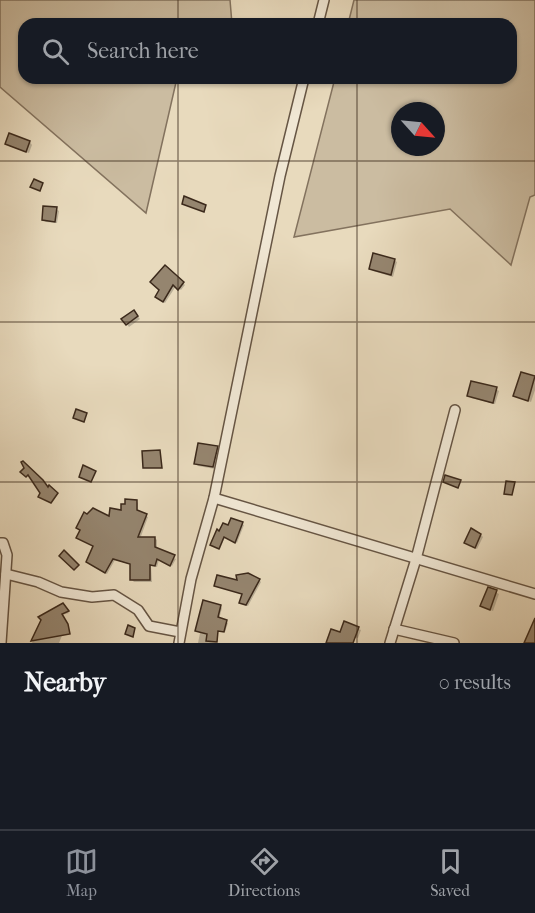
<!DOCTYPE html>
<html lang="en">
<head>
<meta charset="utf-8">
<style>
  :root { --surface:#171b24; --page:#20242c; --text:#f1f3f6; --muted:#9ea1a6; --line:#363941; --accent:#8c9099 }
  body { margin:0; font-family:"IM FELL French Canon",serif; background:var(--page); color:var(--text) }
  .compass { position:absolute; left:391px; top:102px; width:54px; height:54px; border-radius:50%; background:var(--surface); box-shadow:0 2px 4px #0004; rotate:117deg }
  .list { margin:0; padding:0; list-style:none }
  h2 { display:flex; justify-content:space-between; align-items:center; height:78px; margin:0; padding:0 24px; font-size:26px }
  h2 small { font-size:20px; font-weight:400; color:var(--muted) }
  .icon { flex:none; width:33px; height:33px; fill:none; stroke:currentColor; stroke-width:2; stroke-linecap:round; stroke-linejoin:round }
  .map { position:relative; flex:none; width:535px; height:643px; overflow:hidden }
  .search { position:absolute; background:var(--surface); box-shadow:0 2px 4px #0004; left:18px; right:18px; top:18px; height:66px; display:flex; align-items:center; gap:15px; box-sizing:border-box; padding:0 21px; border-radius:18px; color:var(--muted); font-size:22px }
  .sheet { height:186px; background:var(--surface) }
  nav { display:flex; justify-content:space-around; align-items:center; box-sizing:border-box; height:84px; border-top:2px solid var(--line); background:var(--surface); font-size:16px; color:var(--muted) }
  nav a { display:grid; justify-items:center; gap:3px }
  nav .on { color:var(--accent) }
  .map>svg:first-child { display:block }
  .green { fill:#cbbca1; stroke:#83725e; stroke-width:1.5; fill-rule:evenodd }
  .shadow { fill:#0003 }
  .building { fill:#95856f; stroke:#3b291b; stroke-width:1.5 }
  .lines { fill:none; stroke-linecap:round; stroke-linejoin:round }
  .street-casing { stroke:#654; stroke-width:12 }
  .street { stroke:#f0e7d4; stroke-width:9 }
  .grid { fill:none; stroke:#3b291b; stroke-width:1.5; stroke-opacity:0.55 }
</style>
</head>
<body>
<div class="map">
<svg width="535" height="643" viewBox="0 0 535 643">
  <rect width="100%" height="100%" fill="#e8dabd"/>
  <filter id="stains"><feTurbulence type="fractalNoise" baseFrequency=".00333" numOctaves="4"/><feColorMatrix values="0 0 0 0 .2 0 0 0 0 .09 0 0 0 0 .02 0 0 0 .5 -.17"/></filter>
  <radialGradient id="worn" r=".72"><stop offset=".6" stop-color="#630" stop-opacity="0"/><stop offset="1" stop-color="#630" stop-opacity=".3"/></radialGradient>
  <g class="green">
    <polygon points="0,0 230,0 232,24 24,24 24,78 177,78 146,213 0,87"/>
    <path d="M354,0H535V195L530,197L511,265L450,209L294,237L335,78H511V24H348ZM400,111H436V147H400Z"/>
  </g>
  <g class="shadow">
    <polygon points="10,135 30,142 32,145 29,153 9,146 6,143"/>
    <polygon points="56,209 59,211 57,223 46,222 43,220"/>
    <polygon points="394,260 397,262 393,277 373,271 370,269"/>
    <polygon points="165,267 185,285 181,290 176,286 165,303 159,299"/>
    <polygon points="136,314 140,319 129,327 123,319"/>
    <polygon points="522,374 535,378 535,390 531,402 515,395"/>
    <polygon points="496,389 499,391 495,404 471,398 469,395"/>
    <polygon points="217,447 219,449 215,469 198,466 196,464"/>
    <polygon points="136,501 138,503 138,512 148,517 140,539 155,538 157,540 157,550 176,559 172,566 159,560 157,567 151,566 152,582 134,582 132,580 132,565 115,560 107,574 89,564 95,547 80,539"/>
    <polygon points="242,524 244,525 237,543 225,537 220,549 213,546 220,533 229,527"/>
    <polygon points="481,535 483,537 477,549 466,543"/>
    <polygon points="259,580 261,582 248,606 242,604 244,595 216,586"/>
    <polygon points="489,589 499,594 493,611 482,606"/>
    <polygon points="62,605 69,613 62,615 67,623 59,643 32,643 43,620"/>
    <polygon points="220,606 222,608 219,619 228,623 225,632 207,629 217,643 198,643 200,633 197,631"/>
    <polygon points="345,623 361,630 358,638 341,634"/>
  </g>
  <g class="building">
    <polygon points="9,133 30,141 26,152 5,144"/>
    <polygon points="34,179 43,183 40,191 30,187"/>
    <polygon points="184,196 206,205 204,212 182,204"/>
    <polygon points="43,206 57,207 55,222 42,220"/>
    <polygon points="373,253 395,259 391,275 369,269"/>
    <polygon points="165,265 184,282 178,290 173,285 163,302 155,297 159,290 150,282"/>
    <polygon points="134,310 138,316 126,325 121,319"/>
    <polygon points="521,372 535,376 528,401 513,396"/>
    <polygon points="471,381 497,387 493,403 467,396"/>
    <polygon points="76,409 87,413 84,422 73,418"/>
    <polygon points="198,443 218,446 213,467 194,464"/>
    <polygon points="160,450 162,468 143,468 142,451"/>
    <polygon points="23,461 43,480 48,487 49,485 58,493 51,503 38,497 40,493 28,475 26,477 20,472 24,468 21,462"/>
    <polygon points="83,465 96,471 91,482 79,477"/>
    <polygon points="445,475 461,480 458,488 443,482"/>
    <polygon points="506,481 515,482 512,495 504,494"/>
    <polygon points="125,499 137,500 137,510 147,514 138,537 155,537 155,547 175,555 170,566 157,559 155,566 150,565 150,580 130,580 130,564 113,559 105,573 86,562 93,546 76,538 80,530 76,528 84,512 87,514 93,508 109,516 110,508 121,510 121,504 125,504"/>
    <polygon points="231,518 243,522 235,543 224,537 219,549 210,545 217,529 219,531 223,523 228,525"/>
    <polygon points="471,528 481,534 475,548 464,543"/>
    <polygon points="64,550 79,565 74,570 59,556"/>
    <polygon points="248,573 260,579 246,605 239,603 242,594 214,586 217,575 237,580 236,575"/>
    <polygon points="488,587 497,590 490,610 480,606"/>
    <polygon points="203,600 221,605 218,617 227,620 224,632 218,631 217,642 206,641 207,634 195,631"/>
    <polygon points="63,603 69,611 62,614 68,624 70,634 31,641 41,620 38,617"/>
    <polygon points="535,618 535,643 524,643"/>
    <polygon points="344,621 359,627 353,643 326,643 331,629 340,632"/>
    <polygon points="128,625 135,628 133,637 125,634"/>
  </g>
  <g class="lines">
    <g class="street-casing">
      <g id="street">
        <polyline points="318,24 324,0"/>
        <polyline points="214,498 535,594"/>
        <polyline points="0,543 3,543 7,555 1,643"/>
        <polyline points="6,574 38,582 61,592 92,597 114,595 138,610 149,626 180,632"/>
        <polyline points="394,629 454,643"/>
        <polyline points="179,643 191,579 214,498 280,176 304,78"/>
        <polyline points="390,643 416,559 455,410"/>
      </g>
    </g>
    <use href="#street" class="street"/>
  </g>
  <path class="grid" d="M178,0V24M357,0V24M178,78V643M357,78V643M0,161H535M0,322H535M0,482H535"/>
  <rect width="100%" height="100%" filter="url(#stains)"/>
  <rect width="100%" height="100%" fill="url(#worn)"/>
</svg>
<svg class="compass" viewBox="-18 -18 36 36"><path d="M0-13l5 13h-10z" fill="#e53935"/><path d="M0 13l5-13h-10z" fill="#9ea1a6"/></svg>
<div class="search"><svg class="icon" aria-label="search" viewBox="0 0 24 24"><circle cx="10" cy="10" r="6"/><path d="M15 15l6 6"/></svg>Search here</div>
</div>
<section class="sheet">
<h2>Nearby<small>0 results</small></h2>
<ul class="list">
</ul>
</section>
<nav>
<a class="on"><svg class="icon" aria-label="map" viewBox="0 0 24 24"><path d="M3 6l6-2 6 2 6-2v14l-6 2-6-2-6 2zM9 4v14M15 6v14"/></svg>Map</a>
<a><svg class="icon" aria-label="directions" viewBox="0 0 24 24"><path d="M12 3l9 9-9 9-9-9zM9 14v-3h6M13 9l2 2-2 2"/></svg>Directions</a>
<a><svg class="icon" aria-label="saved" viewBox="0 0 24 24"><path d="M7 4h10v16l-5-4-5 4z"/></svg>Saved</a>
</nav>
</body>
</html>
